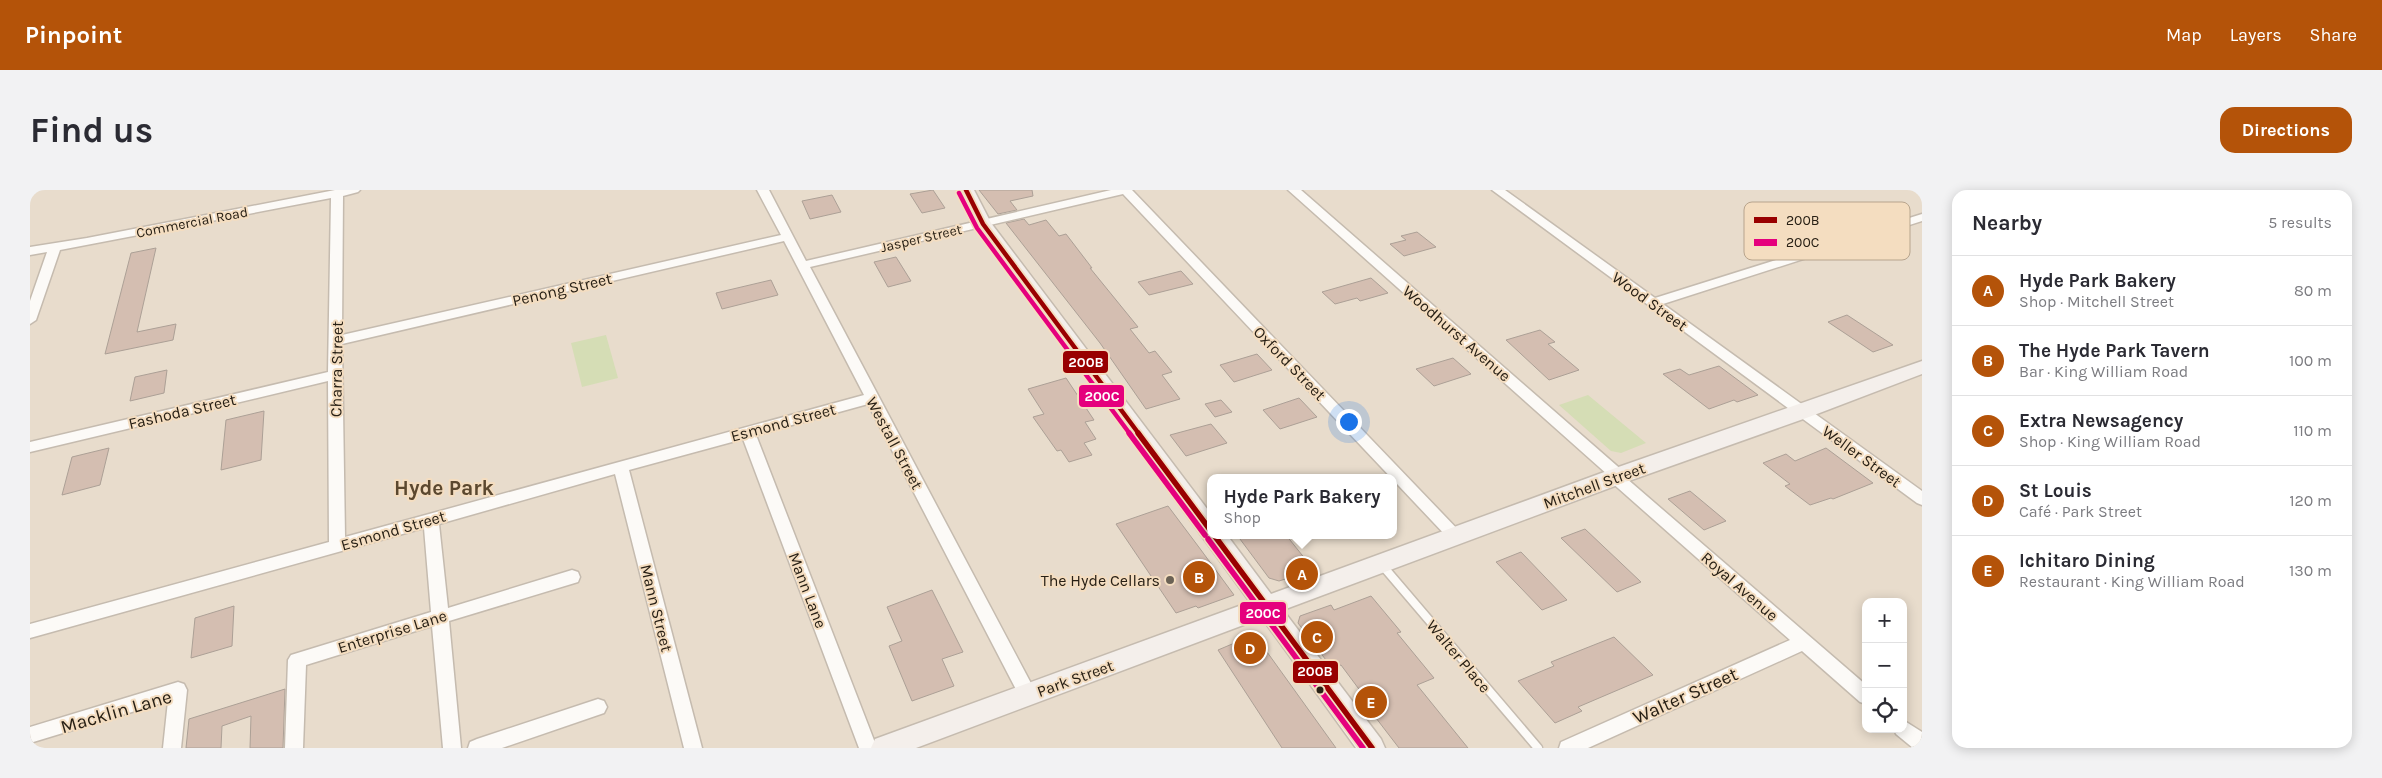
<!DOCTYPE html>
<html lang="en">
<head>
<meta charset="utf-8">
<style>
  :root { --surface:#fff; --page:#f2f2f3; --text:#2b2b33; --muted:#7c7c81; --line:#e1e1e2; --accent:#b45309 }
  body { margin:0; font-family:Karla,sans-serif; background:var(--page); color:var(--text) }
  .controls { position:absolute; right:15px; bottom:15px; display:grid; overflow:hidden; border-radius:10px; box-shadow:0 2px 12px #0003 }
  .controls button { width:45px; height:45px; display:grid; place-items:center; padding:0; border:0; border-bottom:1px solid var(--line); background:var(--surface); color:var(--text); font:25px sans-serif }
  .you { position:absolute; left:1318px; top:231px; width:18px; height:18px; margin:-12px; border:4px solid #fff; border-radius:50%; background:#1a73e8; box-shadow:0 0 0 8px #1a73e833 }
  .badge { display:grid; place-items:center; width:32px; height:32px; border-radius:50%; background:var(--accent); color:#fff; font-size:16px; font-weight:700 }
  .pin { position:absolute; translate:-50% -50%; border:2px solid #fff; box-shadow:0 1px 5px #0006 }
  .popup { position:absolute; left:1177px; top:284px; width:190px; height:65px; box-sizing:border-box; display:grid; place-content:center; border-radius:10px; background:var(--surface); filter:drop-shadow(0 1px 4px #0005); font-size:16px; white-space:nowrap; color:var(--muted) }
  .popup b { font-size:19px; color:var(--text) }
  .popup::after { content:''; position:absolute; left:50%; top:100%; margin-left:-10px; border:10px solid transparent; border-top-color:var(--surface) }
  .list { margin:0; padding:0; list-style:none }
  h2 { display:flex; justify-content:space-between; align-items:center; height:65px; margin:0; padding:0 20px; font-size:21px }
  h2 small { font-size:16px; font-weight:400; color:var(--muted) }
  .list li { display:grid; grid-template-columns:32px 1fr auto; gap:15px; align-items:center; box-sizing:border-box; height:70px; padding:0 20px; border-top:1px solid var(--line) }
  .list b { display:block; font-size:19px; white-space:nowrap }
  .list p { margin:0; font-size:16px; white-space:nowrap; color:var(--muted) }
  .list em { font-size:16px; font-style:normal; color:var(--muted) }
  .icon { flex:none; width:28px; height:28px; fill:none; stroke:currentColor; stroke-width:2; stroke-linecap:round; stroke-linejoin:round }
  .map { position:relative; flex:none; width:1892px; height:558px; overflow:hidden; border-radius:15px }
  header { display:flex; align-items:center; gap:30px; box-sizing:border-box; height:70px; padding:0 25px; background:var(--accent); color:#fff }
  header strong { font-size:24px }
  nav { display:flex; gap:28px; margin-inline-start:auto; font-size:18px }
  .intro { display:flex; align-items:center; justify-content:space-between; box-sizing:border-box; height:120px; padding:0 30px }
  h1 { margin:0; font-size:35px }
  .button { padding:12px 22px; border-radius:15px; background:var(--accent); color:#fff; font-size:18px; font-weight:700 }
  main { display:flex; gap:30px; padding:0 30px }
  aside { flex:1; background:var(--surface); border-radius:15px; box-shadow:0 2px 12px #0003 }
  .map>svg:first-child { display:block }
  .green { fill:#d5ddb5 }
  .building { fill:#d4beb1; stroke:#aca096 }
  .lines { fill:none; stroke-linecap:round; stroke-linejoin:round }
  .lane-casing { stroke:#c5bbaf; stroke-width:11 }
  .street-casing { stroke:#c5bbaf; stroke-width:3 }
  .secondary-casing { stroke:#c5bbaf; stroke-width:3 }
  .lane { stroke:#fcfaf7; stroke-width:8 }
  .street { fill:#fcfaf7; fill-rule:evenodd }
  .secondary { fill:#f4efeb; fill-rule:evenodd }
  .bus-1-far1-casing { stroke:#f4ddc0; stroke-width:8 }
  .bus-1-casing { stroke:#f4ddc0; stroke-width:9 }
  .bus-2-far1-casing { stroke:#f4ddc0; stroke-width:8 }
  .bus-2-casing { stroke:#f4ddc0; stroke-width:9 }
  .bus-1-far1 { stroke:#900; stroke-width:4.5 }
  .bus-1 { stroke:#900; stroke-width:5.5 }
  .bus-2-far1 { stroke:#e5007d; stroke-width:4.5 }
  .bus-2 { stroke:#e5007d; stroke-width:5.5 }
  .poi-dot { fill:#6b6255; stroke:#f4ddc0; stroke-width:2 }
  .bus-dot { fill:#282015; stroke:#f4ddc0; stroke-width:2 }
  .labels { text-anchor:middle; stroke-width:4; stroke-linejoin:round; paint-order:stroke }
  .far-street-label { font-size:14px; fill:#282015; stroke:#f4ddc0 }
  .street-label { font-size:16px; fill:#282015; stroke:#f4ddc0 }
  .poi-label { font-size:16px; fill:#282015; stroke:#f4ddc0; text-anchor:end }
  .near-street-label { font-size:19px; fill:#282015; stroke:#f4ddc0 }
  .district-label { font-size:21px; font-weight:bold; fill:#5b482f; stroke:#f4ddc0 }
  .key { fill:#f4ddc0; stroke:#b7a48d; stroke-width:1 }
  .key-label { font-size:14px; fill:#282015 }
  .line-badge { stroke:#f4ddc0; stroke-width:2 }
  .badge-label { font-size:14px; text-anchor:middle; font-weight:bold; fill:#fff }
</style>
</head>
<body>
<header>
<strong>Pinpoint</strong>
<nav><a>Map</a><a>Layers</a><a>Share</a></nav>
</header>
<div class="intro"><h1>Find us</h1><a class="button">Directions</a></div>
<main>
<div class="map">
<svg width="1892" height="558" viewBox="0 0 1892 558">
  <rect width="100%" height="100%" fill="#e8dccc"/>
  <g class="green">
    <polygon points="576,145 588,188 552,197 541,153"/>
    <polygon points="1558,205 1616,253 1591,263 1581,261 1529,215"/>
  </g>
  <g class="building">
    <polygon points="903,0 915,18 892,23 880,4"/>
    <polygon points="949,0 1002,0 1003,6 980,11 987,20 968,24"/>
    <polygon points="802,5 811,22 780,29 772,11"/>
    <polygon points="994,29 999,35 1016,30 1029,46 1036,44 1062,78 1060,78 1108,137 1100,139 1119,163 1125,161 1142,182 1132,185 1150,209 1116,219 1070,153 976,33"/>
    <polygon points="1387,42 1406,57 1374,66 1360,54 1376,50 1371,46"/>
    <polygon points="126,58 107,142 146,134 143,150 75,164 101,63"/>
    <polygon points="866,67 881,91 858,97 844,72"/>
    <polygon points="1151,81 1163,94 1119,105 1108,92"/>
    <polygon points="1341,88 1358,103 1330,111 1327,108 1305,114 1292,102"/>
    <polygon points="741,90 748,105 692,119 686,103"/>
    <polygon points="1817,125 1863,155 1843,162 1798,132"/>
    <polygon points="1510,140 1525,152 1518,154 1549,180 1519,190 1476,150"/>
    <polygon points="1227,164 1242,180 1204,192 1190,175"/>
    <polygon points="1423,168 1441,184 1404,196 1386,179"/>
    <polygon points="1689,176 1728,205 1707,212 1704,210 1679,219 1633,184 1650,179 1659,185"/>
    <polygon points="137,180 134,203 100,211 105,187"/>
    <polygon points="1036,188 1064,230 1055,232 1066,249 1054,253 1062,265 1039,272 1031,260 1027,261 1003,227 1014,224 998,199"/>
    <polygon points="1269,208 1287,227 1250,239 1233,220"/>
    <polygon points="1191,210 1202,222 1185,227 1175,214"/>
    <polygon points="234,221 231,270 191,280 196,230"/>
    <polygon points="1181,234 1197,253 1156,266 1140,245"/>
    <polygon points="79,258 70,295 32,305 42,267"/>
    <polygon points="1796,258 1843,293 1803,309 1801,308 1780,315 1755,296 1760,294 1733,273 1756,264 1765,271"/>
    <polygon points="1660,301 1696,331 1674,340 1638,309"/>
    <polygon points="1138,316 1171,360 1204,405 1168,418 1166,416 1146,423 1086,334"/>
    <polygon points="1555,339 1611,392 1587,402 1531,348"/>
    <polygon points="1207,345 1256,345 1284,380 1249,391 1239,388"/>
    <polygon points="1491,362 1537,410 1512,420 1466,372"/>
    <polygon points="902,400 933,462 912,469 924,496 882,511 859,456 872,451 857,417"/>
    <polygon points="1341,406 1371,442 1367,443 1404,488 1387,495 1438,558 1369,558 1336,515 1340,514 1311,475 1302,478 1268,433 1270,426 1301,415 1304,420"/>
    <polygon points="204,416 202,456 161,468 165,428"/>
    <polygon points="1584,447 1623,485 1548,517 1552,521 1525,533 1488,491 1524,476 1521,472"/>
    <polygon points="1214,449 1232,455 1306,558 1252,558 1188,460"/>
    <polygon points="255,499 253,558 220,558 221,526 192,536 191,558 156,558 159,529"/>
  </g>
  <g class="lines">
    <g class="lane-casing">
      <polyline id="lane" points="1352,375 1508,558"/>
    </g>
    <g class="street-casing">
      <g id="street">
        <path d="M305,0H330L328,2L313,6L312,145L751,45L727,0H739L776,71L1081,0H1102L1434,346L1432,350L1426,352L1420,350L1093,4L780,77L1004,499L1007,505L1004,511L998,513L992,511L838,214L726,245L847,558H829L713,249L599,280L672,558H654L585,284L409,334L418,418L542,380L548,382L550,387L548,392L419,431L431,558H413L402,436L276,475L273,558H255L258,470L261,465L401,422L394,338L0,448V434L299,352L298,191L0,262V252L298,182L301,8L30,60L6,130L0,134V111L17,62L0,65V57L57,48ZM754,51L834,205L315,347L312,154Z"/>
        <polygon points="1258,0 1271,0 1594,282 1596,288 1836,495 1836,514 1830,512 1772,461 1558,558 1529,558 1531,552 1760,450 1580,291 1578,285"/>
        <polygon points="1462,0 1475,0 1625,108 1892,24 1892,31 1633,114 1892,301 1892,315 1887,313"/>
        <polygon points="148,492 154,494 157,500 151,558 133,558 138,511 0,553 0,537"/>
        <polygon points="568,509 574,511 577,517 574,523 472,558 438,558 440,552 447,549"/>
        <polygon points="1873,530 1892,542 1892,558 1883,558 1866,544 1864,539 1873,539"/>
      </g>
    </g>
    <g class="secondary-casing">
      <polygon id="secondary" points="928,0 944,0 961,33 1181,324 1181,345 1197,345 1241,404 1577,281 1892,171 1892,184 1779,227 1593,293 1253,420 1351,549 1355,558 1326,558 1232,428 886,558 841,558 845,549 1220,412 947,38"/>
    </g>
    <use href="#lane" class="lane"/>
    <use href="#street" class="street"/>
    <use href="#secondary" class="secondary"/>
    <g class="bus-1-far1-casing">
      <polyline id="bus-1-far1" points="936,0 953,34 1109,244"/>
    </g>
    <g class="bus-1-casing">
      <g id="bus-1">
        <polyline points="1108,243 1181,341"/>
        <polyline points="1184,345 1342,558"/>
      </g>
    </g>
    <g class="bus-2-far1-casing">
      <polyline id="bus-2-far1" points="929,3 947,38 1100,244"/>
    </g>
    <g class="bus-2-casing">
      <g id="bus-2">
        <polyline points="1099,243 1175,345"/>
        <polyline points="1178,349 1333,558"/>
      </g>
    </g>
    <use href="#bus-1-far1" class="bus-1-far1"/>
    <use href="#bus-1" class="bus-1"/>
    <use href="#bus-2-far1" class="bus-2-far1"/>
    <use href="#bus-2" class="bus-2"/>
  </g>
  <circle class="poi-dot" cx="1140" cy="390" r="5"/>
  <circle class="bus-dot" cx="1290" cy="500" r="4.5"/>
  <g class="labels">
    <g class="far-street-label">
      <text transform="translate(162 32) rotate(-11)" y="5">Commercial Road</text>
      <text transform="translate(891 48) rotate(-13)" y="5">Jasper Street</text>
    </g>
    <g class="street-label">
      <text transform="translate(532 99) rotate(-13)" y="6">Penong Street</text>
      <text transform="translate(1620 111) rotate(36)" y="6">Wood Street</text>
      <text transform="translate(1427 143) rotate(41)" y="6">Woodhurst Avenue</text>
      <text transform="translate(1260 173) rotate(46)" y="6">Oxford Street</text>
      <text transform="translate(306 179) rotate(-89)" y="6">Charra Street</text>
      <text transform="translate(152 221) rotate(-13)" y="6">Fashoda Street</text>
      <text transform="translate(753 232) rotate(-15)" y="6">Esmond Street</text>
      <text transform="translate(865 253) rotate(62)" y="6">Westall Street</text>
      <text transform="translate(1832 266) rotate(36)" y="6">Weller Street</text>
      <text transform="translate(1564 295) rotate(-20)" y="6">Mitchell Street</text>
      <text transform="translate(363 340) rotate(-16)" y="6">Esmond Street</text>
      <text transform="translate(1710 396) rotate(41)" y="6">Royal Avenue</text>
      <text transform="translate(778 400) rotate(69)" y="6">Mann Lane</text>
      <text transform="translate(627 418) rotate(76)" y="6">Mann Street</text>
      <text transform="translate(362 441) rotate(-17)" y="6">Enterprise Lane</text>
      <text transform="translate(1429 466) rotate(50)" y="6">Walter Place</text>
      <text transform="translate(1045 488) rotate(-20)" y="6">Park Street</text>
    </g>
    <g class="poi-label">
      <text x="1130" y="396">The Hyde Cellars</text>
    </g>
    <g class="near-street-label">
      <text transform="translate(1655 505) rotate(-24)" y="7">Walter Street</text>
      <text transform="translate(86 521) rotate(-16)" y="7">Macklin Lane</text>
    </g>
    <g class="district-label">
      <text x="414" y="305">Hyde Park</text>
    </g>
  </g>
  <rect x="1714" y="12" width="166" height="58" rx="8" class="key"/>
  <rect x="1724" y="27" width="23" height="6" fill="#900"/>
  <rect x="1724" y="49" width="23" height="7" fill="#e5007d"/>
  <g class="key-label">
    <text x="1756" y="35">200B</text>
    <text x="1756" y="57">200C</text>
  </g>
  <g class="line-badge">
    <rect x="1032" y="160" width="47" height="24" rx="5" fill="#900"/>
    <rect x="1048" y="194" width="47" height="24" rx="5" fill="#e5007d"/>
    <rect x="1209" y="411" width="48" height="24" rx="5" fill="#e5007d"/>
    <rect x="1262" y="470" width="47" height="24" rx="5" fill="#900"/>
  </g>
  <g class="badge-label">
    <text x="1056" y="177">200B</text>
    <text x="1072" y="211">200C</text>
    <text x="1233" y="428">200C</text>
    <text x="1285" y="486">200B</text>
  </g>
</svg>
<div class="controls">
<button>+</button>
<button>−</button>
<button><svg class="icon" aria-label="locate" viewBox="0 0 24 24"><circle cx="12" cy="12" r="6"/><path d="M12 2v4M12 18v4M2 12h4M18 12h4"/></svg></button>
</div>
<div class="you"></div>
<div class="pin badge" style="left:1272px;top:384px">A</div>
<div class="popup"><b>Hyde Park Bakery</b>Shop</div>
<div class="pin badge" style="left:1169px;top:387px">B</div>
<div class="pin badge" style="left:1287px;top:447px">C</div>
<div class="pin badge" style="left:1220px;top:458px">D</div>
<div class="pin badge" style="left:1341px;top:512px">E</div>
</div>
<aside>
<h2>Nearby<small>5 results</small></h2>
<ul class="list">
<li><span class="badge">A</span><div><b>Hyde Park Bakery</b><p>Shop · Mitchell Street</p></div><em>80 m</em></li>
<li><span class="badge">B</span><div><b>The Hyde Park Tavern</b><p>Bar · King William Road</p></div><em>100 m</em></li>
<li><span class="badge">C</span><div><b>Extra Newsagency</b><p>Shop · King William Road</p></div><em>110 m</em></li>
<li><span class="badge">D</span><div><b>St Louis</b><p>Café · Park Street</p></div><em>120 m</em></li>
<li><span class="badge">E</span><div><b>Ichitaro Dining</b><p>Restaurant · King William Road</p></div><em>130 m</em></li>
</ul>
</aside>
</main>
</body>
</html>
